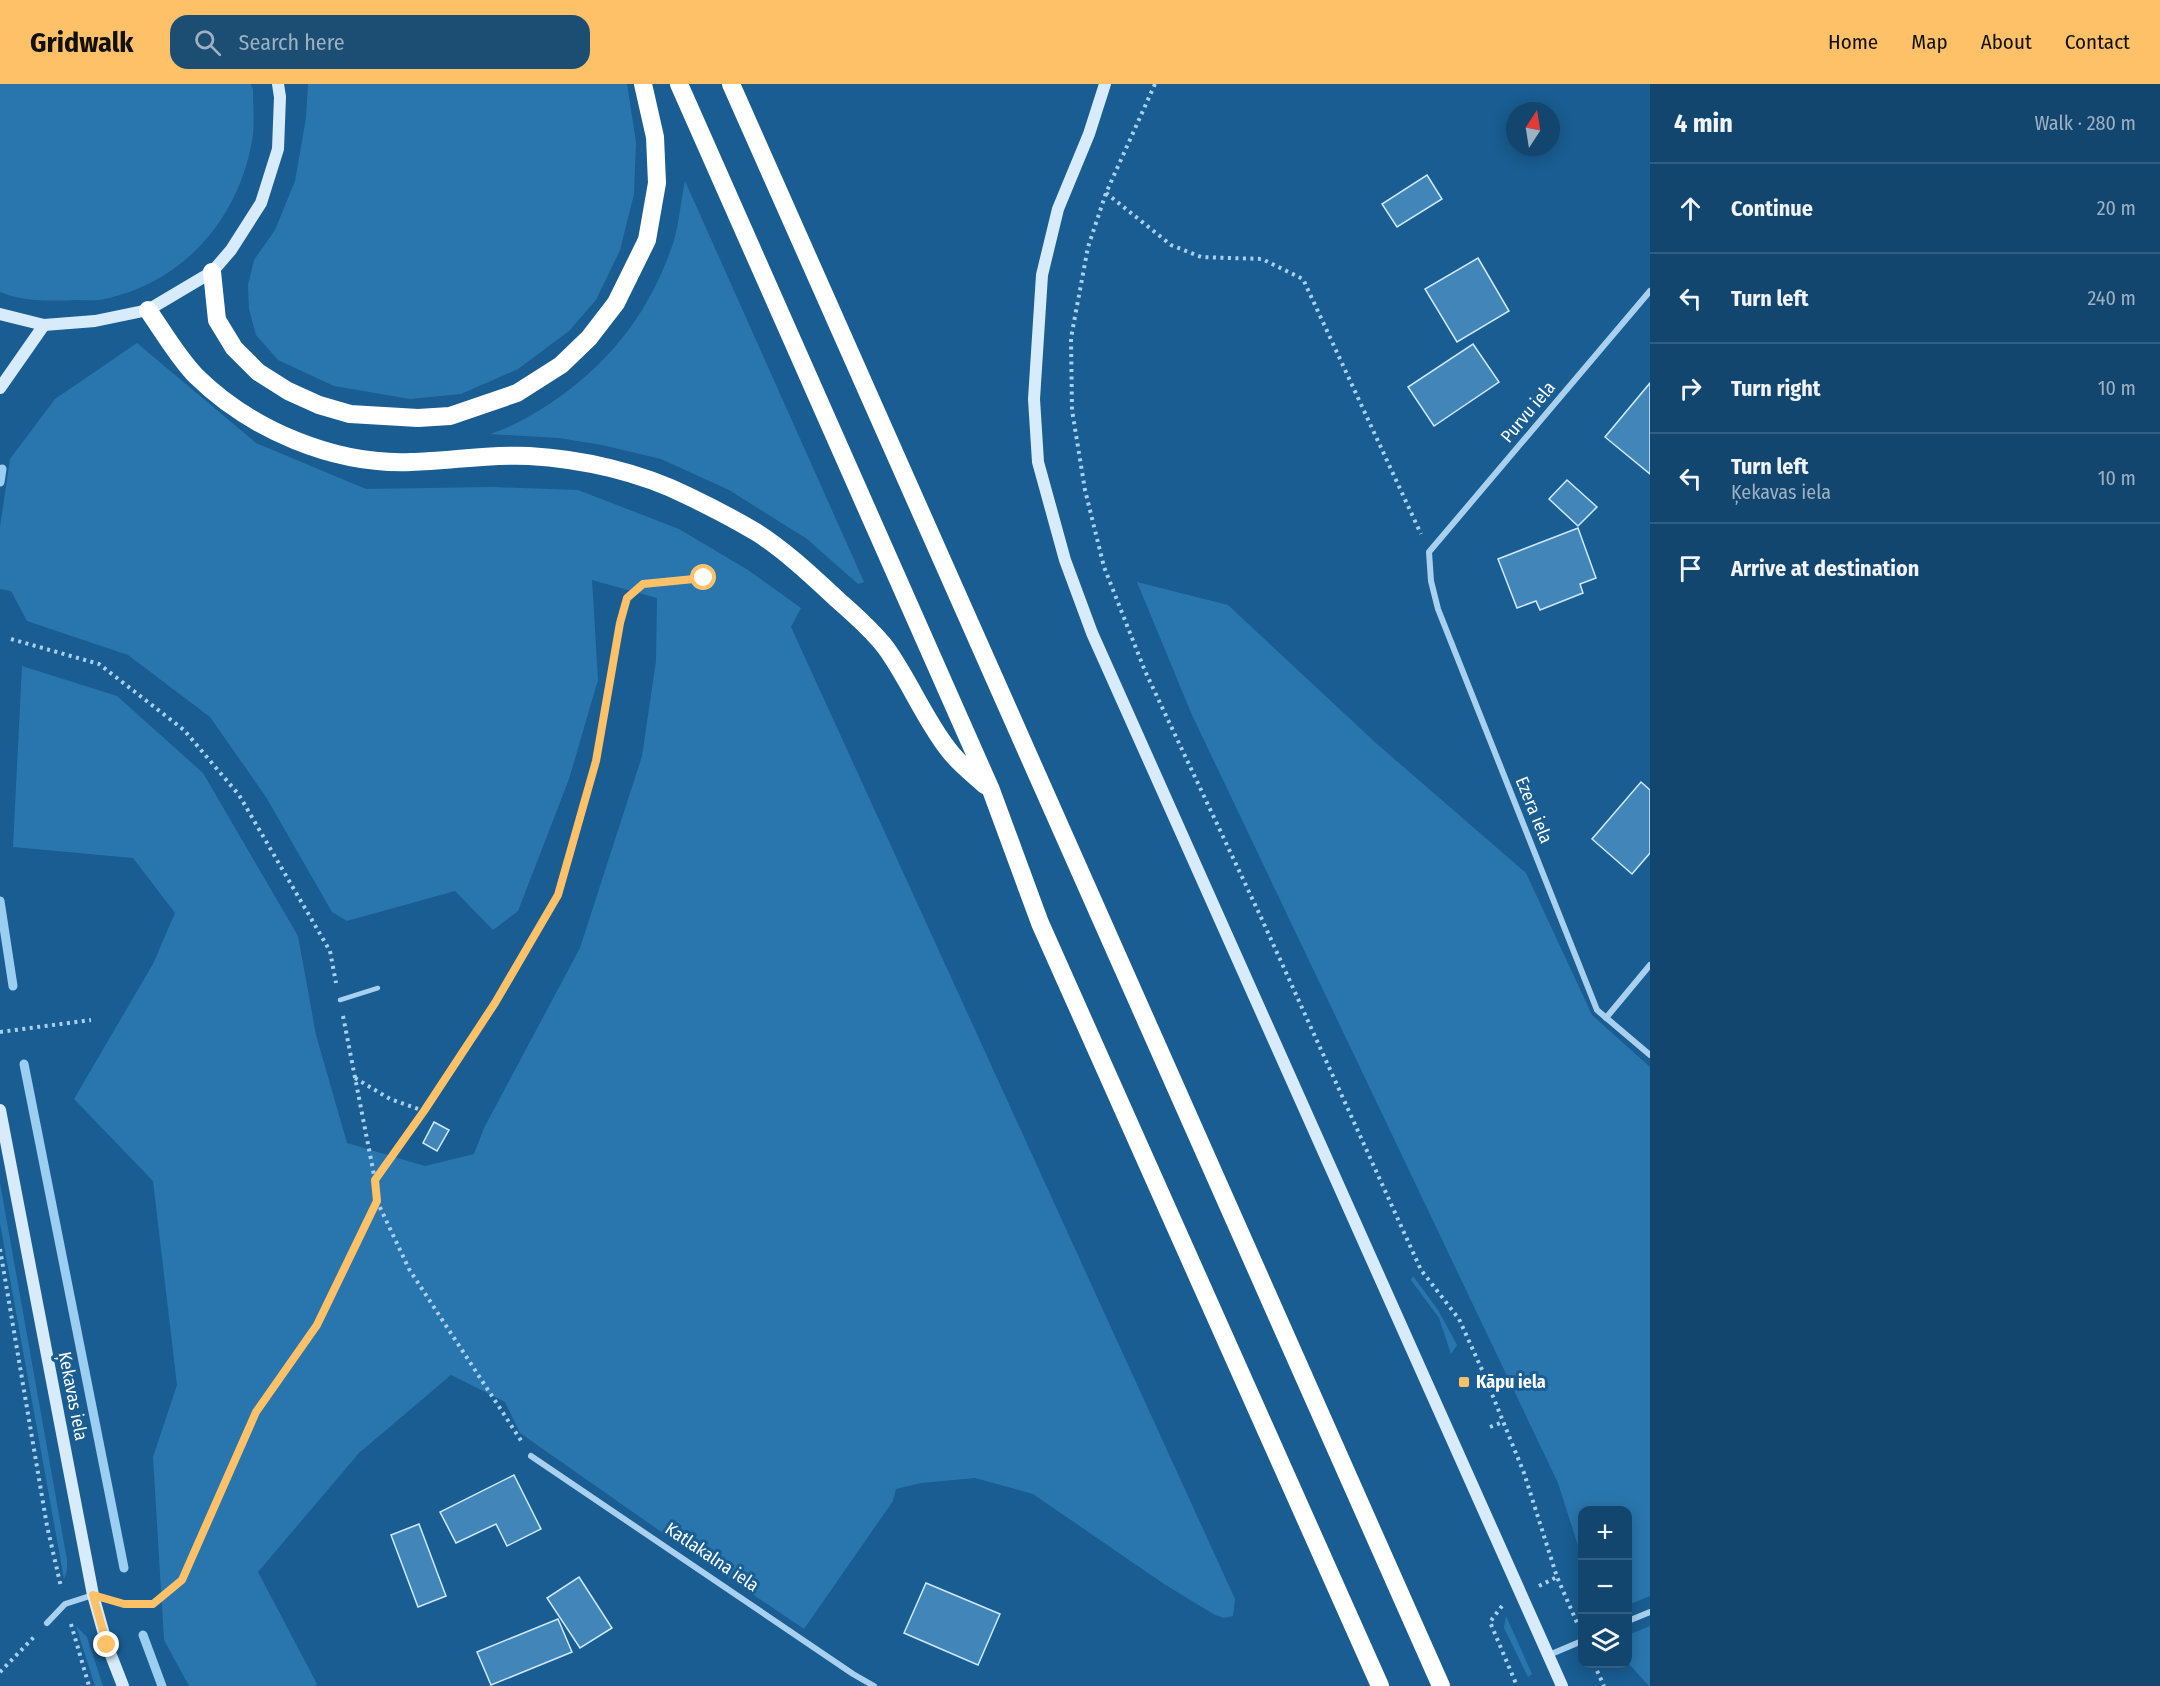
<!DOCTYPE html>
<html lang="en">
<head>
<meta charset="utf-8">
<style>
  :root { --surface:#13466e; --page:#1c4d73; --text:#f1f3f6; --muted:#9db1c2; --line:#325e81; --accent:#ffc167 }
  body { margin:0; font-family:"Fira Sans Condensed",sans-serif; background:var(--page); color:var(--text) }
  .controls { position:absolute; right:18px; bottom:18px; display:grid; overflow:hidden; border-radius:12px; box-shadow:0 3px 15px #0003 }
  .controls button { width:54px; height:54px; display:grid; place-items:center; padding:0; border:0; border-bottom:2px solid var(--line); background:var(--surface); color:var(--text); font:30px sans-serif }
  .compass { position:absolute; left:1506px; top:18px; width:54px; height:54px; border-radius:50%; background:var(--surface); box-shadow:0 3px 15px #0003; rotate:12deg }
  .stop { position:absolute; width:18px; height:18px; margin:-14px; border:4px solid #ffc167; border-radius:50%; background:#fff }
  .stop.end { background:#ffc167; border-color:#fff; box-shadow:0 2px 6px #0008 }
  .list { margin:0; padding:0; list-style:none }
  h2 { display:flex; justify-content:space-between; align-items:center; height:78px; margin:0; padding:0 24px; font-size:26px }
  h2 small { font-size:20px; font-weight:400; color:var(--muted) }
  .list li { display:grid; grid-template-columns:39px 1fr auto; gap:18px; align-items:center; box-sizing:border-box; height:90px; padding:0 24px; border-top:2px solid var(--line) }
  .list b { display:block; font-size:22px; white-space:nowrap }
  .list p { margin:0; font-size:20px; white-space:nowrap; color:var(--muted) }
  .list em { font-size:20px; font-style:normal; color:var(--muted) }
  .icon { flex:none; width:33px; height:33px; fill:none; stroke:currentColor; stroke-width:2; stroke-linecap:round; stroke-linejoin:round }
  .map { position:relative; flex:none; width:1650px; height:1602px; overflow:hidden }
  header { display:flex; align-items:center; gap:36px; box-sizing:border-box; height:84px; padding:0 30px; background:var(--accent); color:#111 }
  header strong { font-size:28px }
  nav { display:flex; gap:33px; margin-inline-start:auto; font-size:21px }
  .search { width:420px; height:54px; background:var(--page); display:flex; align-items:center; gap:15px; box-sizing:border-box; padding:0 21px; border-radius:18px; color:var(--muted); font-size:22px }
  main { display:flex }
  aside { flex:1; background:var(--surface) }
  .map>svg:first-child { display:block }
  .green { fill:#2976ae }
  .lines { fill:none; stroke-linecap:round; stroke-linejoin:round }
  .stream { stroke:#9ccef2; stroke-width:9 }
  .building { fill:#4286b9; stroke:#d0e8fb; stroke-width:1.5 }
  .path { stroke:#a9d1ef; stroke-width:4; stroke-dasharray:3 4.5; stroke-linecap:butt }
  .lane { stroke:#a9d1ef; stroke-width:4.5 }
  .street { stroke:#a9d1ef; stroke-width:6 }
  .secondary { stroke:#d7ebfb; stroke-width:12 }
  .highway { stroke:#fff; stroke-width:18 }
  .route { stroke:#ffc167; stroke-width:8 }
  .poi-dot { fill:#ffc167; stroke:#195d92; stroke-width:2 }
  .labels { text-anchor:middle; stroke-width:6; stroke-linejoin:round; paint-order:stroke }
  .street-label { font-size:18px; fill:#fff; stroke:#195d92 }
  .poi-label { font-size:18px; font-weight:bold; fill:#fff; stroke:#195d92; text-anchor:start }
</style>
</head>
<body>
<header>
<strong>Gridwalk</strong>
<div class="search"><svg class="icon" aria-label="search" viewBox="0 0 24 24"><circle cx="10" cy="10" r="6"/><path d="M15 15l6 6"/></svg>Search here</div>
<nav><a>Home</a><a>Map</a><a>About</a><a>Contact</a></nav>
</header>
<main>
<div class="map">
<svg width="1650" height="1602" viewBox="0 0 1650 1602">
  <rect width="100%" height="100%" fill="#195d92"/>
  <g class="green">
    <path d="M0,0H251L253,6C253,23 255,41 252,57C238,136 183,198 105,215C96,217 86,216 77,216C52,217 23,218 0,208Z"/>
    <polygon points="308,0 627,0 636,58 634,110 620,166 596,216 569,247 518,285 461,310 410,315 334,302 278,276 256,251 249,225 248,201 254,176 275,146 295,97 306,34"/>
    <path d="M685,97L864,498L858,500L807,455L729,406L661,375L602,361L559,354L490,350C512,343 532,331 551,319C608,280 646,233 670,168C679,146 680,120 685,97Z"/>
    <polygon points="137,259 256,359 366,405 492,403 578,406 679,445 748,486 801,524 791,543 1235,1515 1233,1532 1224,1534 1215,1531 1164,1500 1033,1410 975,1394 921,1399 896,1405 893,1417 804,1545 680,1461 520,1349 505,1318 451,1291 359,1369 258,1488 317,1600 315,1602 189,1602 164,1556 153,1373 177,1301 153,1097 74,1015 153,880 175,829 133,774 13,763 22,582 117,612 203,689 298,852 316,951 347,1059 425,1082 474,1070 484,1044 580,864 642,672 656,577 657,514 592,496 598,596 569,695 518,827 493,846 455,807 347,837 332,828 266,713 210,633 128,571 27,537 11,507 0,505 0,443 10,375 55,315"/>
    <polygon points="1137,498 1228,521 1377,660 1526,789 1592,931 1650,983 1650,1512 1628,1521 1628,1426 1582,1426 1582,1474 1558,1399 1192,631"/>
    <polygon points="0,1099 67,1476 67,1486 64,1495 0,1139"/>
    <polygon points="1413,1192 1438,1226 1457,1261 1451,1270 1439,1234 1411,1196"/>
    <polygon points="1506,1532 1532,1590 1528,1593 1504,1544"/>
    <polygon points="76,1542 87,1553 103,1602 95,1602"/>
    <polygon points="1650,1542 1650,1602 1649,1602 1628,1579 1628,1551"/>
  </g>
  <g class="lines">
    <g class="stream">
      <polyline points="0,398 2,385"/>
      <polyline points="0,817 13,902"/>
      <polyline points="24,980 124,1484"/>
      <polyline points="143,1551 162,1602"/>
    </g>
  </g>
  <g class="building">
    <polygon points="1427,91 1442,115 1397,143 1382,120"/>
    <polygon points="1478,174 1509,227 1457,258 1425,205"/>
    <polygon points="1473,260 1499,298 1434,342 1408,303"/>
    <polygon points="1650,299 1650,390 1605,353"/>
    <polygon points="1567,396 1597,423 1578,442 1549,415"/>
    <polygon points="1578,444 1596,494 1580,500 1583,509 1540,526 1536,517 1517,524 1498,475"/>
    <polygon points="1641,698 1650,706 1650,769 1632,790 1592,755"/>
    <polygon points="434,1038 449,1046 437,1067 423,1059"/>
    <polygon points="514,1391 541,1445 507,1462 496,1440 456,1459 440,1428"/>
    <polygon points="419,1440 446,1512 418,1523 391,1451"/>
    <polygon points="579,1493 612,1544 580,1564 547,1514"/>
    <polygon points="926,1499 1000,1530 978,1581 904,1549"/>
    <polygon points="558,1535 572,1568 491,1601 477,1568"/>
  </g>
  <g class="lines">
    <g class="path">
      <polyline points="1155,0 1106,109 1088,163 1071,254 1072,326 1085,406 1104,483 1145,587 1259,829 1421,1186 1459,1235 1483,1288 1524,1389 1557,1493 1578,1541"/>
      <polyline points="1106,109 1171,161 1201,173 1262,175 1303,195 1421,450"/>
      <polyline points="11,555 99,580 184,646 239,711 330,867 336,899"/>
      <polyline points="343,932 375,1096 377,1117 409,1185 522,1358"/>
      <polyline points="0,948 91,936"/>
      <polyline points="355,994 390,1015 424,1027"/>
      <polyline points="375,1096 424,1027 495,919 558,811 596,677 620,539 627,514 643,500 704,494"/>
      <polyline points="0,1165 47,1442 61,1503"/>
      <polyline points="1490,1343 1503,1338"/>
      <polyline points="1539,1502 1557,1493"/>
      <polyline points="116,1518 124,1520 153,1520 182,1496 257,1328 317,1241 377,1117"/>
      <polyline points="1502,1522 1490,1538 1517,1602"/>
      <polyline points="71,1540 89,1602"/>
      <polyline points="1594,1580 1604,1602"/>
      <polyline points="0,1588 34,1553"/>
    </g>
    <polyline class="lane" points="340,916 378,904"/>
    <g class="street">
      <polyline points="1650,207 1429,468 1431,497 1438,525 1597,926 1650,971"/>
      <polyline points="1606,934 1650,881"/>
      <polyline points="531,1372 853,1590 874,1602"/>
      <polyline points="1628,1537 1650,1528"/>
      <polyline points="47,1539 65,1520 93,1511"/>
      <polyline points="1549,1571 1582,1557"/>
    </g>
    <g class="secondary">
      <polyline points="1105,0 1089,50 1058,125 1042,191 1034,315 1038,378 1065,476 1092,549 1562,1602"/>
      <polyline points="0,230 44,241 95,237 148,226 212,188 231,166 261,119 278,65 280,13 278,0"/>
      <polyline points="0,304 44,241"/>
      <polyline points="0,1026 93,1511 107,1561 123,1602"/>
    </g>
    <g class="highway">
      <polyline points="679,0 991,706 1040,839 1380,1602"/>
      <polyline points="731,0 1441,1602"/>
      <polyline points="212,188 217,236 234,264 258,288 288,307 319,321 350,330 418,334 450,332 517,309 561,281 589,254 616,219 647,156 657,99 655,53 643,0"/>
      <path d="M148,226C162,246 179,275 196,292C251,346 334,381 411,378C450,377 489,370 529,372C582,375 640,388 688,412C711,423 734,435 756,448C786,467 813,493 839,517C855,531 873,547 886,564C909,596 924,634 948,665C958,679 973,690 985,701"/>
    </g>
  </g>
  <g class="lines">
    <polyline class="route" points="107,1561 93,1511 124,1520 153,1520 182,1496 256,1328 317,1241 377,1117 375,1096 424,1027 495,919 558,811 596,677 620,539 627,514 643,500 704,494"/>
  </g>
  <rect class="poi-dot" x="1458" y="1292" width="12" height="12" rx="3"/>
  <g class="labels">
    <g class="street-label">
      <text transform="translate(1528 328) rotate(-50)" y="6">Purvu iela</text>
      <text transform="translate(1534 726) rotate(68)" y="6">Ezera iela</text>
      <text transform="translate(73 1312) rotate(79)" y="6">Ķekavas iela</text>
      <text transform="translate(712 1473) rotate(34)" y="6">Katlakalna iela</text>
    </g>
    <g class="poi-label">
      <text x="1476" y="1304">Kāpu iela</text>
    </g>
  </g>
</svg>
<div class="controls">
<button>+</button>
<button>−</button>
<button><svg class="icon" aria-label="layers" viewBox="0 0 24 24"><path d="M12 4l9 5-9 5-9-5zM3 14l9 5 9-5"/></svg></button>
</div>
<svg class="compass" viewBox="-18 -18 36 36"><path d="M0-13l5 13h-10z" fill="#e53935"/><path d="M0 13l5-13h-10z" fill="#9db1c2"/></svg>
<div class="stop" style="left:704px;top:494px"></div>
<div class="stop end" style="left:107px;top:1561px"></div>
</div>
<aside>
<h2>4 min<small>Walk · 280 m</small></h2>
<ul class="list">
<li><svg class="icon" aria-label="ahead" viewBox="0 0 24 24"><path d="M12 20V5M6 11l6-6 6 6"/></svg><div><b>Continue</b></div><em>20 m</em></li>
<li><svg class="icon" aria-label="left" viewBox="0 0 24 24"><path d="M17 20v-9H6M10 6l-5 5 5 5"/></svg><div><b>Turn left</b></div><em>240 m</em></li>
<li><svg class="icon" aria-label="right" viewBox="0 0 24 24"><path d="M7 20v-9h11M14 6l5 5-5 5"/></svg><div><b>Turn right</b></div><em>10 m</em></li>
<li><svg class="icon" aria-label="left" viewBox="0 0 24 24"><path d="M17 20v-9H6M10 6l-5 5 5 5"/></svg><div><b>Turn left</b><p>Ķekavas iela</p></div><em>10 m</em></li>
<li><svg class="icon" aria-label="arrive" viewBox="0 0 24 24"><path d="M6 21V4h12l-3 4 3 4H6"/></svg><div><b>Arrive at destination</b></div></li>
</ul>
</aside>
</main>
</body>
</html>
